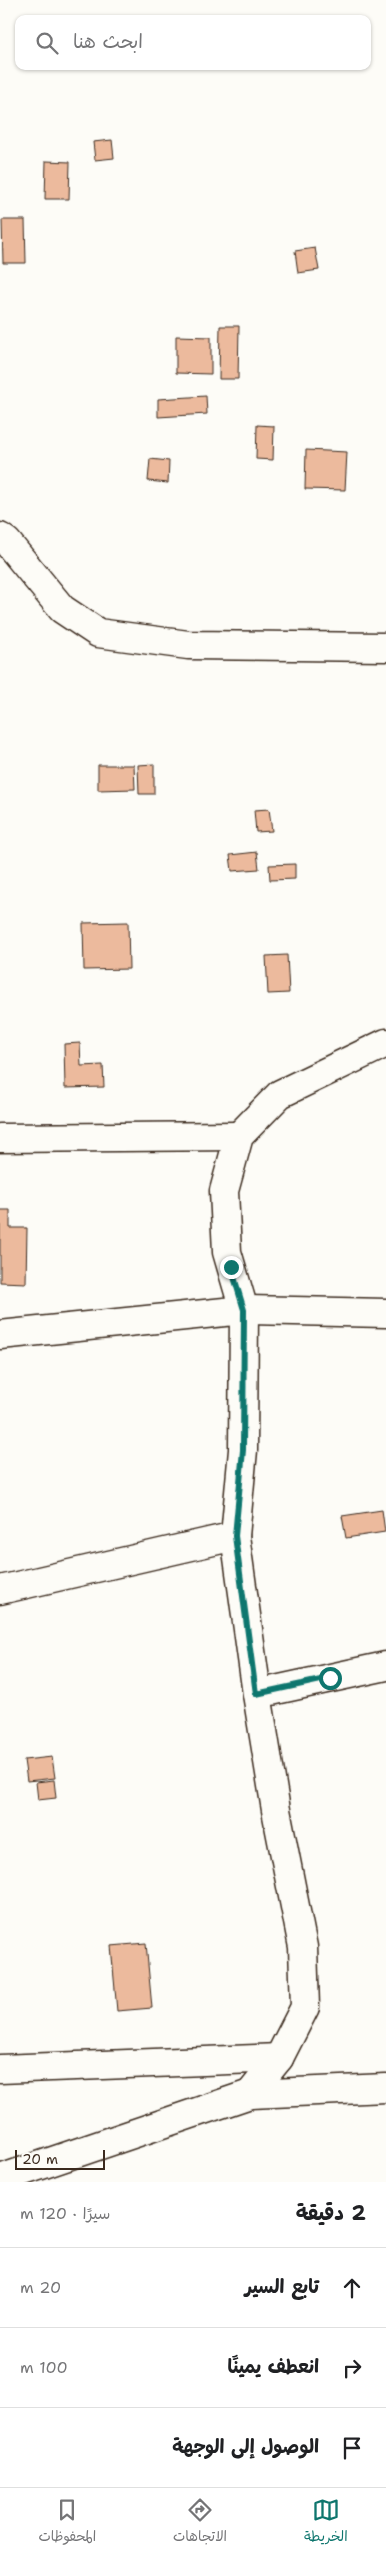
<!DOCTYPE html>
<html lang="ar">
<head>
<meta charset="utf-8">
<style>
  :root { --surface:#fff; --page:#f6f6f6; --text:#202124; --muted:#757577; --line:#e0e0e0; --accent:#0f766e }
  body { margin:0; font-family:"Shantell Sans","Playpen Sans Arabic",sans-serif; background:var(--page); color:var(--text); direction:rtl }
  .scale { position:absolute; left:15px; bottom:12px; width:90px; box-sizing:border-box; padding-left:5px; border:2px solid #3b2a1e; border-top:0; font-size:14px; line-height:18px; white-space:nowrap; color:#3b2a1e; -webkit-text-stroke:4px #fdfcf7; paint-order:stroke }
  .stop { position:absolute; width:15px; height:15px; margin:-11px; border:4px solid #0f766e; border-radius:50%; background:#fff }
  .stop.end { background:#0f766e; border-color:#fff; box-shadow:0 1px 5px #0008 }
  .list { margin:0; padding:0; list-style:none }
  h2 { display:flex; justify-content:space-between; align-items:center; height:65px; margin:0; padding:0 20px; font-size:21px }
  h2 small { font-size:16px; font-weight:400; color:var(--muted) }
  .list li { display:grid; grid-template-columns:32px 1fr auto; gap:15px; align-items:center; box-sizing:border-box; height:80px; padding:0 20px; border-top:1px solid var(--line) }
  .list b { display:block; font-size:19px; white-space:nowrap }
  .list em { font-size:16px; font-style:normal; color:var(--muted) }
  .icon { flex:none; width:28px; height:28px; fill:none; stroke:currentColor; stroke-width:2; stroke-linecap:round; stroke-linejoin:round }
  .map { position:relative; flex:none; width:386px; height:2182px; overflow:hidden; direction:ltr }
  .search { position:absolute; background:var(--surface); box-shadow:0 1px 4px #0004; left:15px; right:15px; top:15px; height:55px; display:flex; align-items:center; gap:12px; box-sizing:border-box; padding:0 18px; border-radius:10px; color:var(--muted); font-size:19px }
  .sheet { height:305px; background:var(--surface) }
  nav { display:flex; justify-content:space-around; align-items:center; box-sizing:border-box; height:70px; border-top:1px solid var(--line); background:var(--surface); font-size:14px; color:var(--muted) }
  nav a { display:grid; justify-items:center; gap:2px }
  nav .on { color:var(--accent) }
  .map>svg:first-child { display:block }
  .building { fill:#ecba9d; stroke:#3b2a1e }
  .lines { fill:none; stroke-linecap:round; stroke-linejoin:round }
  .minor-casing { stroke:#3b2a1e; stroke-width:31 }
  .minor { stroke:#fdfcf7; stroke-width:28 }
  .route { stroke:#0f766e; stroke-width:6 }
</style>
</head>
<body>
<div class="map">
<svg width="386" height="2182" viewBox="0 0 386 2182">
  <rect width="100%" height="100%" fill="#fdfcf7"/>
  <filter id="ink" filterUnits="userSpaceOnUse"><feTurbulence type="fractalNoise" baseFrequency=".02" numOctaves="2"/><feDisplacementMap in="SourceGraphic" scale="10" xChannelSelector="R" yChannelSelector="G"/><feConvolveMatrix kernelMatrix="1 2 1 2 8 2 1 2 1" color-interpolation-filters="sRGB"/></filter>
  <g filter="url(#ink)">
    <g class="building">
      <polygon points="112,140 114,158 95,160 93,142"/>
      <polygon points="46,161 70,162 69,199 45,199"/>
      <polygon points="2,220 25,220 26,263 3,263"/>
      <polygon points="315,248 319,270 298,273 295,251"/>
      <polygon points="220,326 239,326 238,379 219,379"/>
      <polygon points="176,336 211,337 211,374 176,373"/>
      <polygon points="206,396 207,414 158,417 158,399"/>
      <polygon points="257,425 274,426 273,460 256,459"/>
      <polygon points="306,450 347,452 345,490 305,489"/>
      <polygon points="150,459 169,461 168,483 148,481"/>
      <polygon points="154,764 154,794 139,794 138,765"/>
      <polygon points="98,765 134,765 135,789 98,790"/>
      <polygon points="269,809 272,831 256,832 254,810"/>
      <polygon points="257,852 259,869 232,871 230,855"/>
      <polygon points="295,864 295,879 270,880 269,865"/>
      <polygon points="128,922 129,969 84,970 83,923"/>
      <polygon points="287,955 289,993 268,994 266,956"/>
      <polygon points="80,1043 81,1066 103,1065 104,1087 65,1088 64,1044"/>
      <polygon points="0,1210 10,1210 10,1228 27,1228 26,1283 0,1282"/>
      <polygon points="382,1510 385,1532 346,1538 342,1516"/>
      <polygon points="52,1757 55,1778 27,1781 24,1760"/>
      <polygon points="54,1780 56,1798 38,1800 36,1782"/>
      <polygon points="146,1943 152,2008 117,2011 111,1946"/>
    </g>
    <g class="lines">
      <g class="minor-casing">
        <g id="minor">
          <polyline points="0,537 7,542 62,609 98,633 188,645 386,647"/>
          <polyline points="0,1138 239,1136"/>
          <polyline points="0,1335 244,1310 386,1313"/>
          <polyline points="0,1590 235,1536"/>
          <polyline points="257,1694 386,1666"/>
          <polyline points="0,2069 279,2058"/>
          <polyline points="250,2094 279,2058 305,2007 303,1947 276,1810 257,1694 235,1536 243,1450 244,1310 227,1252 224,1191 239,1136 280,1094 386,1043"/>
          <polyline points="0,2179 250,2094 386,2088"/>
        </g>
      </g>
      <use href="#minor" class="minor"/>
    </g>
  </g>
  <g class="lines" filter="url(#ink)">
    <polyline class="route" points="231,1267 244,1310 243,1450 235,1536 256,1694 330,1678"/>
  </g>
</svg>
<div class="scale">20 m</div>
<div class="stop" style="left:330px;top:1678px"></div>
<div class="stop end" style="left:231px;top:1267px"></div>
<div class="search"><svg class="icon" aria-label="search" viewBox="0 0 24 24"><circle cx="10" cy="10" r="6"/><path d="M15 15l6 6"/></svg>ابحث هنا</div>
</div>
<section class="sheet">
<h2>2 دقيقة<small>سيرًا · 120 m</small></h2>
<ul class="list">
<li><svg class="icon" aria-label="ahead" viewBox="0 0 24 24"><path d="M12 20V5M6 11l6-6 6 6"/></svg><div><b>تابع السير</b></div><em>20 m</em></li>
<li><svg class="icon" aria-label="right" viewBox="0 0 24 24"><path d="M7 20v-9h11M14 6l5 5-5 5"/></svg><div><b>انعطف يمينًا</b></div><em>100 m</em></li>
<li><svg class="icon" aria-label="arrive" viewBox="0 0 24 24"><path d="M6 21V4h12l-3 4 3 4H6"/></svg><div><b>الوصول إلى الوجهة</b></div></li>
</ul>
</section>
<nav>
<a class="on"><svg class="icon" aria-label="map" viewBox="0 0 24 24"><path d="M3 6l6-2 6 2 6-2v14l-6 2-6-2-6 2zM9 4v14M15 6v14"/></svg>الخريطة</a>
<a><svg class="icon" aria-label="directions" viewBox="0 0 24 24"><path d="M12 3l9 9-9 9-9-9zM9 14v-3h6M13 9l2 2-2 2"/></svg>الاتجاهات</a>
<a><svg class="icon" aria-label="saved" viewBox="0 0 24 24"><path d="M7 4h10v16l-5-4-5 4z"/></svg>المحفوظات</a>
</nav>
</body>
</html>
